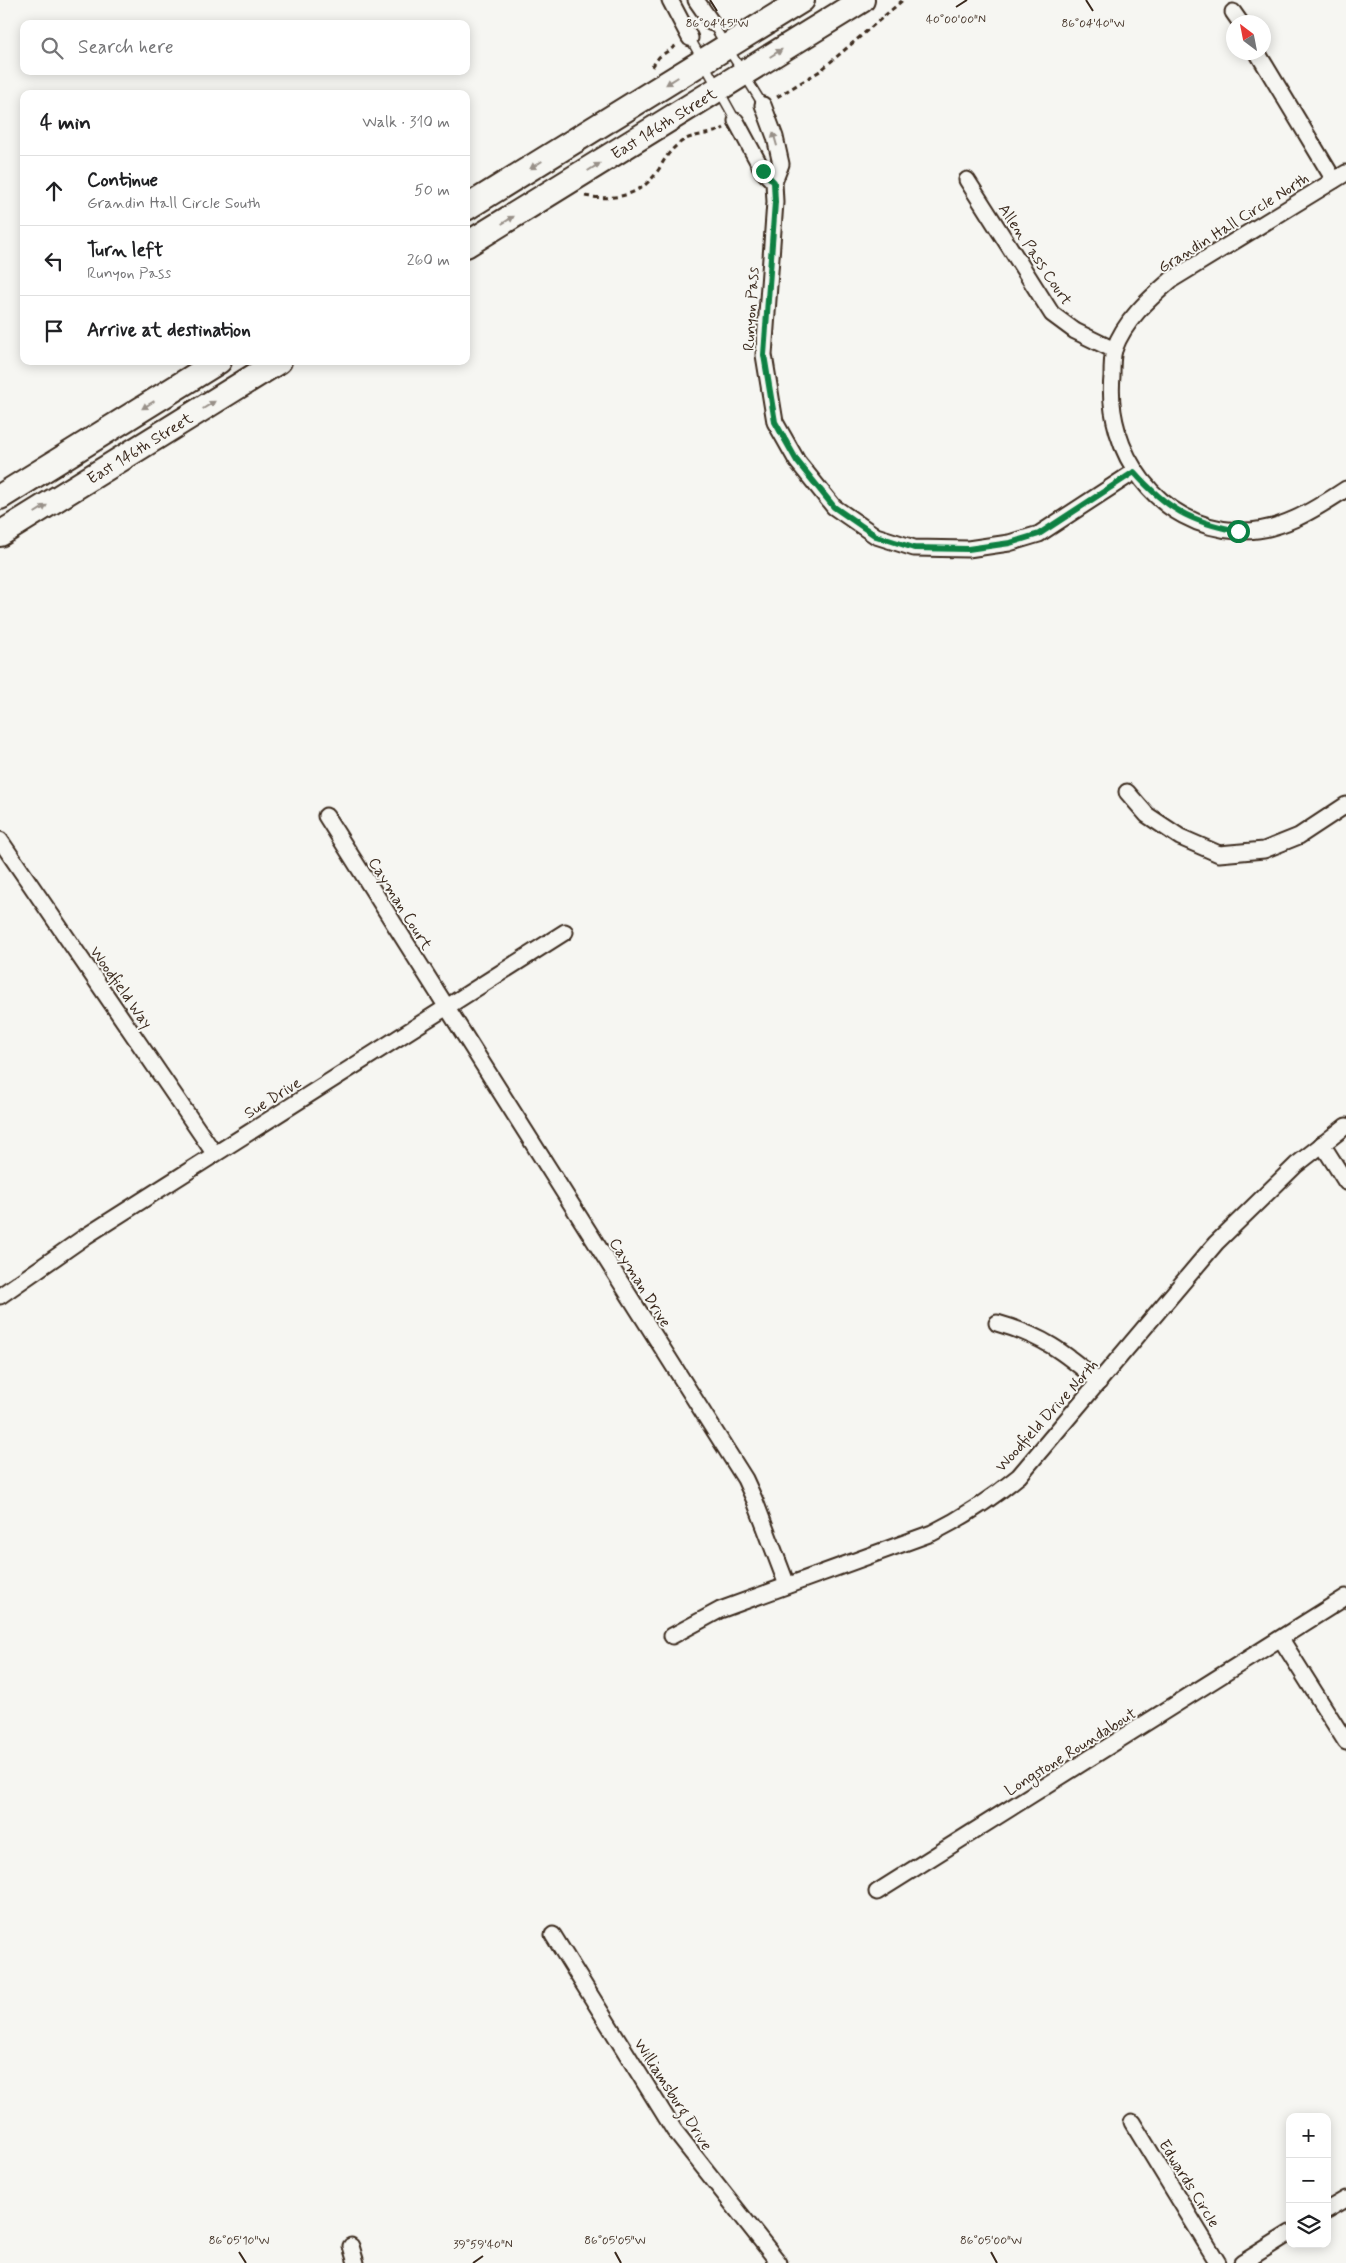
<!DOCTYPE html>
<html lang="en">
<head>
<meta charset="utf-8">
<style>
  :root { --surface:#fff; --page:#f2f2f2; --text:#202124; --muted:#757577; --line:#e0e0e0 }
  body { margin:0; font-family:Mynerve,sans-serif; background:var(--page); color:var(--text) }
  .controls { position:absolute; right:15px; bottom:15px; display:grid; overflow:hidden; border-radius:10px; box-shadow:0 2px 12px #0003 }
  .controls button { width:45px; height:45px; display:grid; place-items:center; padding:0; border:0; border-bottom:1px solid var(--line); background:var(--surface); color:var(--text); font:25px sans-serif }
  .compass { position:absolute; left:1226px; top:15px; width:45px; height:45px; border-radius:50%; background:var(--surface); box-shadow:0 2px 12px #0003; rotate:328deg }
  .stop { position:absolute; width:15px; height:15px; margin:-11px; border:4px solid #0b8043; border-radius:50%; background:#fff }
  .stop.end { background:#0b8043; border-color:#fff; box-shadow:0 1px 5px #0008 }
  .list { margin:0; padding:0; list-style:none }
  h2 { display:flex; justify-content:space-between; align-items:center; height:65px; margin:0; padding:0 20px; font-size:21px }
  h2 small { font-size:16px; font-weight:400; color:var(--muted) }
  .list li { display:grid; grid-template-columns:32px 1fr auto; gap:15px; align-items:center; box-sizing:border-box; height:70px; padding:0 20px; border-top:1px solid var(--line) }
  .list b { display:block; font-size:19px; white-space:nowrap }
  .list p { margin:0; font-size:16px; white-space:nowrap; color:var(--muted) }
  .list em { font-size:16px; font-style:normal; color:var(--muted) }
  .icon { flex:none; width:28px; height:28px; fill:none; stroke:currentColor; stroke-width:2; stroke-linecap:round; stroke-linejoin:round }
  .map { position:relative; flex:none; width:1346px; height:2263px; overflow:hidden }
  .search { position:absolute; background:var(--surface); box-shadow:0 2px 12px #0003; left:20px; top:20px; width:450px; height:55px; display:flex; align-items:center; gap:12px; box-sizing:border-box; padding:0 18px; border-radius:10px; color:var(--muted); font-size:19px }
  .panel { position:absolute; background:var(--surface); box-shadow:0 2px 12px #0003; left:20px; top:90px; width:450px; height:275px; border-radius:10px }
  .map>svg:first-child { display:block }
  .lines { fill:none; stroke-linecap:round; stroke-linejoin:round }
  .lane-casing { stroke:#3b2a1e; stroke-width:11 }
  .street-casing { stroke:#3b2a1e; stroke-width:19 }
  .primary-casing { stroke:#3b2a1e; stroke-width:28 }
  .path { stroke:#3b2a1e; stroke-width:3; stroke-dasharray:5 4; stroke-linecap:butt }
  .lane { stroke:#f6f6f2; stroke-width:8 }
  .street { stroke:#f6f6f2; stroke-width:15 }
  .primary { stroke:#f6f6f2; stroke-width:24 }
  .oneway { fill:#989088 }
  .route { stroke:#0b8043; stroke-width:6 }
  .ticks { fill:none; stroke:#3b2a1e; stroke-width:2 }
  .labels { text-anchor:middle; stroke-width:4; stroke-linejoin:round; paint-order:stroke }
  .street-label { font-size:16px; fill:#3b2a1e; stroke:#f6f6f2 }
  .ticks-label { font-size:12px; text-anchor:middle; fill:#3b2a1e; stroke:#f6f6f2; stroke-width:4; stroke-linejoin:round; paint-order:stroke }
</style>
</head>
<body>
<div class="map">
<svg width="1346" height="2263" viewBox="0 0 1346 2263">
  <rect width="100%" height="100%" fill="#f6f6f2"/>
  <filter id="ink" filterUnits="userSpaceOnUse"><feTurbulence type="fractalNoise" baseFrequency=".02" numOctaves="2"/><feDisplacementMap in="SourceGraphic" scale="10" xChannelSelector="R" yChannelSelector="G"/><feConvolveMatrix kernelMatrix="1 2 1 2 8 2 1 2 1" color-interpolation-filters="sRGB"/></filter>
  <g filter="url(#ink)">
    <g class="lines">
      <g class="lane-casing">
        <g id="lane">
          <polyline points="712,23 763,105"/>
          <polyline points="690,38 736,121"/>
        </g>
      </g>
      <g class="street-casing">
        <g id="street">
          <polyline points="670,0 690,38"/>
          <polyline points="696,0 712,23"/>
          <polyline points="1233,12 1240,22"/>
          <polyline points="1257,52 1334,180"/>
          <polyline points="736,121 763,171 774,182 781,164 775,137 763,105"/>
          <path d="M1346,173L1171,280C1149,299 1124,321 1114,350C1112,357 1112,368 1112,376C1105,452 1158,527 1238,531C1279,533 1314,510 1346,489"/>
          <polyline points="967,180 1052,314 1075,331 1114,350"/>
          <polyline points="774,182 775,202 764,355 775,422 797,461 834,507 876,536 914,548 968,549 1009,543 1039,534 1134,472"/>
          <polyline points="1127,792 1147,815 1180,837 1219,854 1264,850 1299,836 1346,805"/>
          <polyline points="326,816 745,1479 755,1501 787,1585"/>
          <polyline points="0,840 214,1153"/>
          <polyline points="1322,1144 1346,1182"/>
          <polyline points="0,1296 86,1236 565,932"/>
          <path d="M997,1323C1043,1336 1064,1352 1099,1382"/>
          <path d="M672,1636L720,1610L932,1533C964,1517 991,1499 1019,1476L1216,1243L1296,1165L1346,1126"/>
          <polyline points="1281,1639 1346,1742"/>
          <polyline points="877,1892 1346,1597"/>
          <polyline points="553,1935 674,2130 779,2263"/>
          <polyline points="1132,2122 1218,2263"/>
          <polyline points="1327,2210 1346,2199"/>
          <polyline points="351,2246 356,2263"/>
          <polyline points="1242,2263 1290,2233"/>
        </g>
      </g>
      <g class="primary-casing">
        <g id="primary">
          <polyline points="466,208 802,0"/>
          <path id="s1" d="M466,245L862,0"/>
          <polyline points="0,497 219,361"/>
          <path id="s2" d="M0,534L279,361"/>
        </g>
      </g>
      <g class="path">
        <polyline points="652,67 659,57 677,45"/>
        <polyline points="777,97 820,71 903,0"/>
        <path d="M585,196C614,201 642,196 659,169C665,158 671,149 681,142C694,133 710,136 724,128"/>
      </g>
      <use href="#lane" class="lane"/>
      <use href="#street" class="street"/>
      <use href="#primary" class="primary"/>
    </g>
    <defs><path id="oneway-solid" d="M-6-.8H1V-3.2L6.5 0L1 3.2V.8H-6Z" transform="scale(1.25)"/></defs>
    <g class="oneway">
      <use href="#oneway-solid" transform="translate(776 53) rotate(-32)"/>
      <use href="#oneway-solid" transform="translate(672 81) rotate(148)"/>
      <use href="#oneway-solid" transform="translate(775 139) rotate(-106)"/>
      <use href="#oneway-solid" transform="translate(536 165) rotate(148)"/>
      <use href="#oneway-solid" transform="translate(594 167) rotate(-32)"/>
      <use href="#oneway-solid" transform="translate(508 220) rotate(-32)"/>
      <use href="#oneway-solid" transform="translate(148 405) rotate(148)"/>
      <use href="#oneway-solid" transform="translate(209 405) rotate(-32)"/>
      <use href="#oneway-solid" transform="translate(41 509) rotate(-32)"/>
    </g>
  </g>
  <g class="lines" filter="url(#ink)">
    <path class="route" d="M763,171L774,182L775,202L764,355L775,422L797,461L834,507L876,536L914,548L968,549L1010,543L1039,534L1134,472C1166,508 1190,522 1238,531"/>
  </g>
  <path class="ticks" d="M710,0L717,11M1086,0L1093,11M956,7L967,0M239,2252L246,2263M615,2252L621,2263M991,2252L997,2263M473,2263L483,2256"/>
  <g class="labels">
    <g class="street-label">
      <text dy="6" stroke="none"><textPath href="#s1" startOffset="232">East 146th Street</textPath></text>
      <text transform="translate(1233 222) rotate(-32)" y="6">Grandin Hall Circle North</text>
      <text transform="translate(1036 254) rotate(56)" y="6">Allen Pass Court</text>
      <text transform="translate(750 309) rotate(-87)" y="6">Runyon Pass</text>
      <text dy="6" stroke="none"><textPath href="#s2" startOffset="164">East 146th Street</textPath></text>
      <text transform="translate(401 903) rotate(58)" y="6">Cayman Court</text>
      <text transform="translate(122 987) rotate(55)" y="6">Woodfield Way</text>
      <text transform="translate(272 1097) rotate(-32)" y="6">Sue Drive</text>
      <text transform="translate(641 1282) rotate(58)" y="6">Cayman Drive</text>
      <text transform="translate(1046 1415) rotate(-48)" y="6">Woodfield Drive North</text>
      <text transform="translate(1070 1751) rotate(-32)" y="6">Longstone Roundabout</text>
      <text transform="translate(674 2094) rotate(57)" y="6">Williamsburg Drive</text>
      <text transform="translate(1190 2183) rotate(58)" y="6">Edwards Circle</text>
    </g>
  </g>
  <g class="ticks-label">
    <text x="956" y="23">40°00'00"N</text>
    <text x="717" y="27">86°04'45"W</text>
    <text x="1093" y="27">86°04'40"W</text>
    <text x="239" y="2244">86°05'10"W</text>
    <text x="615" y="2244">86°05'05"W</text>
    <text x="991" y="2244">86°05'00"W</text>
    <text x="483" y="2248">39°59'40"N</text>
  </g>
</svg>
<div class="controls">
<button>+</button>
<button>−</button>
<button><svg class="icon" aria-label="layers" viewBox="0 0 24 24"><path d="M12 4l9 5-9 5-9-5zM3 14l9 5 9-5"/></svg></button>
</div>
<svg class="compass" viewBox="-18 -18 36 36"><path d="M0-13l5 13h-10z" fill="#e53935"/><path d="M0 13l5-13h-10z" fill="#757577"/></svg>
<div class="stop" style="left:1238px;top:531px"></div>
<div class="stop end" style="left:763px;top:171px"></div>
<div class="search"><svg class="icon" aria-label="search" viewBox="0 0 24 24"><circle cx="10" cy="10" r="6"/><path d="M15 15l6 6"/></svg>Search here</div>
<section class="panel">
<h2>4 min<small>Walk · 310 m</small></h2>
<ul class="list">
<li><svg class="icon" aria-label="ahead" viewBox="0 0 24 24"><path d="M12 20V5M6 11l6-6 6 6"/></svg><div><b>Continue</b><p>Grandin Hall Circle South</p></div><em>50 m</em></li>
<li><svg class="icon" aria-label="left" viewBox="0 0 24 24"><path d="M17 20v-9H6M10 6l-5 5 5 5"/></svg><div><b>Turn left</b><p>Runyon Pass</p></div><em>260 m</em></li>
<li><svg class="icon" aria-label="arrive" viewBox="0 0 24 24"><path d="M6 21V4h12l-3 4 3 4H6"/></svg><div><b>Arrive at destination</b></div></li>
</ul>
</section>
</div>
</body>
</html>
